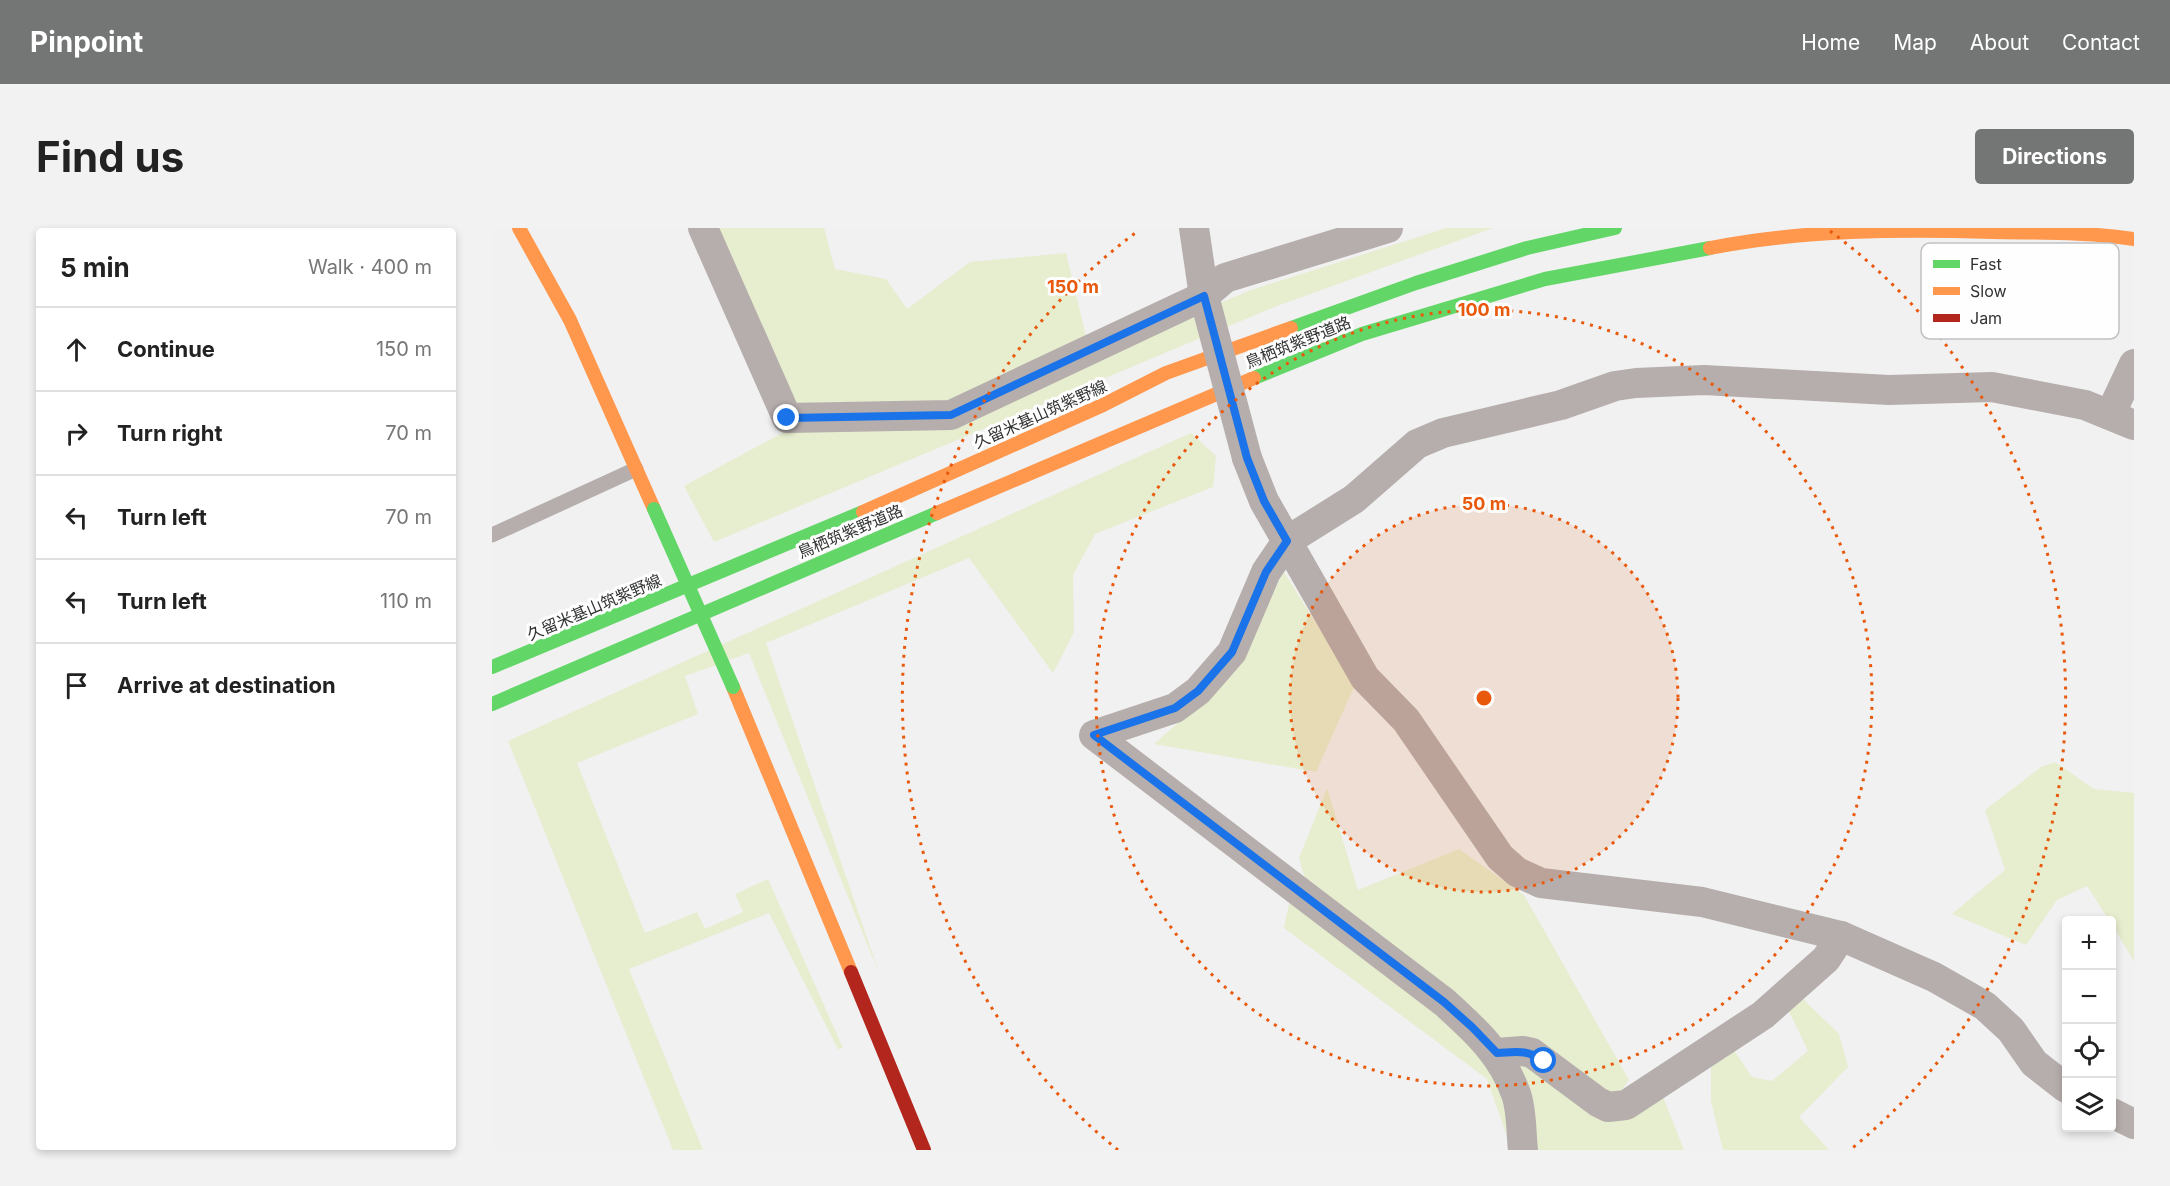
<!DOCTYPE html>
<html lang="en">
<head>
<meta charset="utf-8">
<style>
  :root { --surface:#fff; --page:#f2f2f2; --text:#222; --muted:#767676; --line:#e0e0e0; --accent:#747575 }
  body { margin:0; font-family:Inter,"Noto Sans JP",sans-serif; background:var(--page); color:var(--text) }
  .controls { position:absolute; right:18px; bottom:18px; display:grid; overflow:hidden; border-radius:6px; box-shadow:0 3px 9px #0003 }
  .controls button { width:54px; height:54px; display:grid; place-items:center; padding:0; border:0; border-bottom:2px solid var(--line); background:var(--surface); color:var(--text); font:30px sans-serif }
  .stop { position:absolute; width:18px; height:18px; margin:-14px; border:4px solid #1a73e8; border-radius:50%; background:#fff }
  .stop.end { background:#1a73e8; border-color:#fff; box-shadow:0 2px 6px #0008 }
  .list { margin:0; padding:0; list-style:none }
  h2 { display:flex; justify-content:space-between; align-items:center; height:78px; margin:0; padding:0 24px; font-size:26px }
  h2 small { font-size:20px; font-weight:400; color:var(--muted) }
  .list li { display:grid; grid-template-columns:39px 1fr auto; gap:18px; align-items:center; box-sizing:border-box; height:84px; padding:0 24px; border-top:2px solid var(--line) }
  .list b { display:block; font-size:22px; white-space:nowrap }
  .list em { font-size:20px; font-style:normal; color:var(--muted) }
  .icon { flex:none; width:33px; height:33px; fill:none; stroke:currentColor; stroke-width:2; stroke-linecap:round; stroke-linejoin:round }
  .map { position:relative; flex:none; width:1642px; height:922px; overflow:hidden; border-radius:6px }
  header { display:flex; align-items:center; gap:36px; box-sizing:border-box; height:84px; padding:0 30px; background:var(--accent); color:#fff }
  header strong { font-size:28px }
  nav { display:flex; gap:33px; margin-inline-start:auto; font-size:21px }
  .intro { display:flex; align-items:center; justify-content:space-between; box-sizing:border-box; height:144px; padding:0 36px }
  h1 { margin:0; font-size:42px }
  .button { padding:15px 27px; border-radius:6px; background:var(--accent); color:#fff; font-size:21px; font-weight:700 }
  main { display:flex; gap:36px; padding:0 36px }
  aside { flex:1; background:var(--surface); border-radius:6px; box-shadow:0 3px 9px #0003 }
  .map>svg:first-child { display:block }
  .green { fill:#e7edcf }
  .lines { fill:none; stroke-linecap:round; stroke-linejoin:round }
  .lane { stroke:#b6aead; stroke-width:15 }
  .street { stroke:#b6aead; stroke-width:30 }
  .fast { stroke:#63d668; stroke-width:14 }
  .slow { stroke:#ff974d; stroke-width:14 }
  .jam { stroke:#b3261e; stroke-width:14 }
  .street-bridge { stroke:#b6aead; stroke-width:30 }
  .fast-bridge { stroke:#63d668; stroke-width:14 }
  .route { stroke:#1a73e8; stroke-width:8 }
  .ring { fill:none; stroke:#e8590c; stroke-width:3; stroke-dasharray:3 6 }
  .labels { text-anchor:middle; stroke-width:6; stroke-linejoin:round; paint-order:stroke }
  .street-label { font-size:16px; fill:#313232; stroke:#fefeff }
  .key { fill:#fefeff; stroke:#c0c1c2; stroke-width:1.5 }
  .key-label { font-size:16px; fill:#313232 }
  .centre { fill:#e8590c; stroke:#fefeff; stroke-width:3 }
  .ring-label { font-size:18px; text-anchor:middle; font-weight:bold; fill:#e8590c; stroke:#fefeff; stroke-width:6; stroke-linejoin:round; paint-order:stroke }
</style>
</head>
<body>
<header>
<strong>Pinpoint</strong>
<nav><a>Home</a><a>Map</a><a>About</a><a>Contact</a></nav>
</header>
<div class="intro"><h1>Find us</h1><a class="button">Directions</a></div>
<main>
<aside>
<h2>5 min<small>Walk · 400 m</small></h2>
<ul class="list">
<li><svg class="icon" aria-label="ahead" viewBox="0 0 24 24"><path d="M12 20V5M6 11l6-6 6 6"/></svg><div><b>Continue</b></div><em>150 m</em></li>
<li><svg class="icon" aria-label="right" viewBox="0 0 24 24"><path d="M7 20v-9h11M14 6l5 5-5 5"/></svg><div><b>Turn right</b></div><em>70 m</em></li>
<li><svg class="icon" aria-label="left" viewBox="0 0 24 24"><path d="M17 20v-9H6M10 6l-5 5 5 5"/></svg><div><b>Turn left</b></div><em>70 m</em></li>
<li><svg class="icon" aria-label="left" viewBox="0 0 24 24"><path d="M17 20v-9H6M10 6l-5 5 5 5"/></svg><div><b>Turn left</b></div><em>110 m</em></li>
<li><svg class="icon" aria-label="arrive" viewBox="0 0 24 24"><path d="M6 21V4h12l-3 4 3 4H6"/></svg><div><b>Arrive at destination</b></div></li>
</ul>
</aside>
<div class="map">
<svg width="1642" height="922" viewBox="0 0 1642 922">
  <rect width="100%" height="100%" fill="#f1f1f1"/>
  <g class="green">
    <polygon points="224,0 332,0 343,41 394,51 415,81 478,34 574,25 599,129 759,62 945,3 954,0 1001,0 785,78 222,314 192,258 307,196"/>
    <polygon points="699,205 724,228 721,259 603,306 581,347 582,404 561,445 477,330 274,415 387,745 257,425 193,448 206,486 85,535 153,705 205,684 213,701 251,684 243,666 276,651 351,820 346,821 277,685 137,741 211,922 181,922 16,513"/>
    <polygon points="792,344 863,457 824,544 662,516 728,458"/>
    <polygon points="1563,534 1602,561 1642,565 1642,733 1620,697 1620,692 1617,692 1595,658 1565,672 1534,717 1460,686 1513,642 1493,582 1549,539"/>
    <polygon points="835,560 866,662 967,621 1032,667 1137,852 1111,887 1169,864 1192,922 1017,922 1017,914 995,851 792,700 798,671 816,662 807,630"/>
    <polygon points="1307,767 1347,806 1356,839 1307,889 1337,922 1231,922 1219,873 1219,835 1239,818 1260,849 1280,853 1316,823 1295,779"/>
  </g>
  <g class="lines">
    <polyline class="lane" points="0,307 144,241"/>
    <g class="street">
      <polyline points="211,0 295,190 459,187 712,68 733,50 896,0"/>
      <polyline points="702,0 712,68"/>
      <polyline points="1618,187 1642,136"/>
      <polyline points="755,230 772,273 873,450 914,492 1008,629 1025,644 1049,655 1210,674 1349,708 1442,749 1493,778 1519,802 1542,835 1574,860"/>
      <polyline points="1004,825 1031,823 1040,825 1106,874 1116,879 1134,877 1271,787 1334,731 1349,708"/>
      <polyline points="1620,885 1642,896"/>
      <path d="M1031,922C1029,905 1030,882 1024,866C1010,826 983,802 952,774L602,507L683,480L706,463L740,424L774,344L795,313L862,271L925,216L951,205L1069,177L1123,158L1144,155L1212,152L1397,162L1500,159L1593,177L1642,197"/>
    </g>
    <g class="fast">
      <polyline points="799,100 924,55 1035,20 1123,0"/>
      <polyline points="762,150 870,106 1053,51 1218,20"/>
      <polyline points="0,439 371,284"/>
      <polyline points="0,476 445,285"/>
    </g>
    <g class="slow">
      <polyline points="27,0 78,92 162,281"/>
      <path d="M1218,20C1311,2 1406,1 1501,4C1548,5 1595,4 1642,11"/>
      <polyline points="371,284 611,177 674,145 799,100"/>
      <polyline points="445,285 762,150"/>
      <polyline points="241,459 359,744"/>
    </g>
    <polyline class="jam" points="359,744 432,922"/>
    <polyline class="street-bridge" points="712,68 755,230"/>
    <polyline class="fast-bridge" points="162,281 241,459"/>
  </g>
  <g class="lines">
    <path class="route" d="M295,190L459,187L712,68L755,230L772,273L795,313L774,344L740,424L706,463L683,480L602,507L952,774L980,799L1005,825C1025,824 1034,821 1052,833"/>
  </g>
  <circle cx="992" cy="470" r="194" fill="#e8590c" fill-opacity=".12"/>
  <g class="ring">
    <circle cx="992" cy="470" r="194"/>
    <circle cx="992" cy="470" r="388"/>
    <path d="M626 922A581 581 0 0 1 646 3M1338 3A581 581 0 0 1 1358 922"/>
  </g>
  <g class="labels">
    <g class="street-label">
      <text transform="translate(806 114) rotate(-22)" y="6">鳥栖筑紫野道路</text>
      <text transform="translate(548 186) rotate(-24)" y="6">久留米基山筑紫野線</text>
      <text transform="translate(358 303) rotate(-23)" y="6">鳥栖筑紫野道路</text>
      <text transform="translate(102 379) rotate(-23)" y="6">久留米基山筑紫野線</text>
    </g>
  </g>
  <rect x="1429" y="15" width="198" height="96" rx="9" class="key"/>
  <rect x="1441" y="32" width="27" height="8" fill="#63d668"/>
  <rect x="1441" y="59" width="27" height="8" fill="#ff974d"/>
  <rect x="1441" y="86" width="27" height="8" fill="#b3261e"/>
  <g class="key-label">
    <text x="1478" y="42">Fast</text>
    <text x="1478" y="69">Slow</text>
    <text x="1478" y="96">Jam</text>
  </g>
  <circle cx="992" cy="470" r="9" class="centre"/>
  <g class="ring-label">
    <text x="581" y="65">150 m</text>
    <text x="992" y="88">100 m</text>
    <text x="992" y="282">50 m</text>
  </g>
</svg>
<div class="controls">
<button>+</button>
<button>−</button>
<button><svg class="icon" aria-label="locate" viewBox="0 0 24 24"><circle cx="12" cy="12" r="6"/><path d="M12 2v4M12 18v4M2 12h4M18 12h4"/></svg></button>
<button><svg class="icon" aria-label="layers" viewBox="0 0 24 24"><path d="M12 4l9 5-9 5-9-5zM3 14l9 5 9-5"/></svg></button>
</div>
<div class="stop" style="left:1052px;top:833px"></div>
<div class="stop end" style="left:295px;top:190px"></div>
</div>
</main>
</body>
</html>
